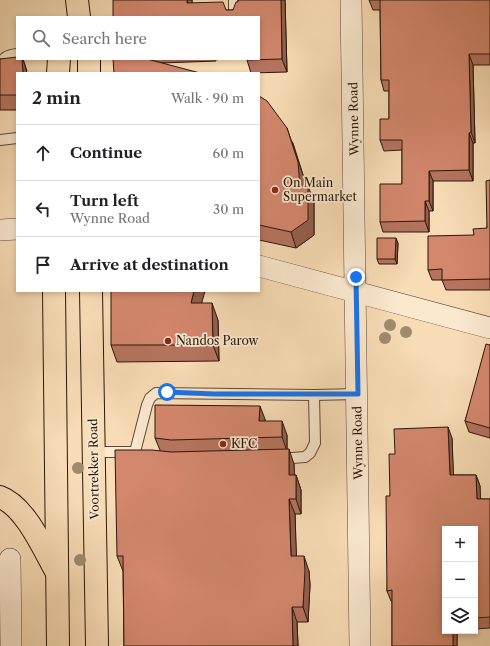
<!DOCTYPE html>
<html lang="en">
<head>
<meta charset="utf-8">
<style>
  :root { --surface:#fff; --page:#f6f6f6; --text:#202124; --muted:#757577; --line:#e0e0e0 }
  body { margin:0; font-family:"Libre Caslon Text",serif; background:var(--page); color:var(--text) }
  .controls { position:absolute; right:12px; bottom:12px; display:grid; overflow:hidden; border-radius:0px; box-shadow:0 2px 6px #0003 }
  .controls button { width:36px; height:36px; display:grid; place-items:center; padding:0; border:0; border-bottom:1px solid var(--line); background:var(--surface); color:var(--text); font:20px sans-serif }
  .stop { position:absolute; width:12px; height:12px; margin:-9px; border:3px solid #1a73e8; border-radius:50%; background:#fff }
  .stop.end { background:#1a73e8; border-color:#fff; box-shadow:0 1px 4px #0008 }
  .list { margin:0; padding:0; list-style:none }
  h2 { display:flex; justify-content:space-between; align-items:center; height:52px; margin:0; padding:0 16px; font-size:17px }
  h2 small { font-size:13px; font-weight:400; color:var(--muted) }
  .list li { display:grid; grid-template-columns:26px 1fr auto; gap:12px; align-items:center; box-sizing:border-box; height:56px; padding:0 16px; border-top:1px solid var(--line) }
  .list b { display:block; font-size:15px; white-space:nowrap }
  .list p { margin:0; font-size:13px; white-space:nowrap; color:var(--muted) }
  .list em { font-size:13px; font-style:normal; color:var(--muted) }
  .icon { flex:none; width:22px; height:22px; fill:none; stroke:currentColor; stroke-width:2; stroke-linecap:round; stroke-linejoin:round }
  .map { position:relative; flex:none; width:490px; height:646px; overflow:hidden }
  .search { position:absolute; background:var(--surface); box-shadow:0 2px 6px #0003; left:16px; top:16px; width:244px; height:44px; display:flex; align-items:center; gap:10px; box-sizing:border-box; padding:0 14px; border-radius:0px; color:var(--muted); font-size:15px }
  .panel { position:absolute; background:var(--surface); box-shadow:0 2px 6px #0003; left:16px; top:72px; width:244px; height:220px; border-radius:0px }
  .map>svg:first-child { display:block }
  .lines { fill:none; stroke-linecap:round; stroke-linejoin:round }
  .service-casing { stroke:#5e4837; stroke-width:12 }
  .minor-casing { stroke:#5e4837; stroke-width:22 }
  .primary-casing { stroke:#2a160d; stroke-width:24 }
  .service { stroke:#fae8cf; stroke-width:10 }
  .minor { stroke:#fae8cf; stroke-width:21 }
  .primary { stroke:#f8dcb5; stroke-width:22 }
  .tree { fill:#9f8b6e }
  .wall { fill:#b5745e; stroke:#2a160d }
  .shaded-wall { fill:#945e4c; stroke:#2a160d }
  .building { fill:#d3876d; stroke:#2a160d }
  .route { stroke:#1a73e8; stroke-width:5 }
  .poi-dot { fill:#8f2418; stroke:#fae8cf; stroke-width:1.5 }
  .labels { text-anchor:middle; stroke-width:3.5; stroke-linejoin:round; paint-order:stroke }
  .street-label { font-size:12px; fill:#2a160d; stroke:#fae8cf }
  .poi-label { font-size:12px; fill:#2a160d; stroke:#fae8cf; text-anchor:start }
</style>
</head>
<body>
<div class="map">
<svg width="490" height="646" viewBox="0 0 490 646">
  <rect width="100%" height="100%" fill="#f8dcb5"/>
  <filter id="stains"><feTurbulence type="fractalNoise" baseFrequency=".005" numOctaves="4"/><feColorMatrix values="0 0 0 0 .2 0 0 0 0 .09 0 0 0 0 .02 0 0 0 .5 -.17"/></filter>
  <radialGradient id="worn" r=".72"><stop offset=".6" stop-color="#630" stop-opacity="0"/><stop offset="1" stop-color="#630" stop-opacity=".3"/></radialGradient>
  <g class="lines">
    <g class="service-casing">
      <g id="service">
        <polyline points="234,0 234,17"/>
        <path d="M0,67C2,57 8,55 17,54"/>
        <polyline points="0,140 17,138"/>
        <polyline points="93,452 135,452 147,405 150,398 156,393 314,395 357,394"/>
        <polyline points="279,459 305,457 310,453 315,443 314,395"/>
      </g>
    </g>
    <g class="minor-casing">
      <g id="minor">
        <polyline points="351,0 360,646"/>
        <polyline points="0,230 17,229"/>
        <polyline points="259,266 490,328"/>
        <polyline points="10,559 11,646"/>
      </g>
    </g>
    <g class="primary-casing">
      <g id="primary">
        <polyline points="77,0 79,17"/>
        <polyline points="89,59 89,73"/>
        <polyline points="58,73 59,59"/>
        <polyline points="54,291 58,646"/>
        <polyline points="91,291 97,646"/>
        <path d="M0,497C25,506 43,548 56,571"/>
      </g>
    </g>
    <use href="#service" class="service"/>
    <use href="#minor" class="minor"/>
    <use href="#primary" class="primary"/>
  </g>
  <g class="tree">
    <circle cx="390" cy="325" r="6"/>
    <circle cx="406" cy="332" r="6"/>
    <circle cx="385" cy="338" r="6"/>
    <circle cx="78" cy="468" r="6"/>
    <circle cx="80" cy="560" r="6"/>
  </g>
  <g class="wall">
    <polygon points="113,0 192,0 192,3 226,10 233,10 238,2 238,0 285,0 287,72 251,73 247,60 259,17"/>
    <polygon points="369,0 490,0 490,65 473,65 475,143 473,143 473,181 433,181 433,211 429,211 429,232 383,232 380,222 402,184 402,150 384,151 380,140 389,119 389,91 384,91 381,80 380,10 373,10"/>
    <polygon points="0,59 23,59 27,71 17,73 17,110 0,110"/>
    <polygon points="113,59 216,59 216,61 161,63"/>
    <polygon points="259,96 293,143 304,178 305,186 314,202 314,235 296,248 259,240"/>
    <polygon points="490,180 490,290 446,290 442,280 432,280 428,270 474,235 487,228"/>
    <polygon points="398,243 397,264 379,264 377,259"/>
    <polygon points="201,303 218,320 219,361 117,362 111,345"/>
    <polygon points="490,345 490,438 469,432 465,421"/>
    <polygon points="265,419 265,421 287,435 287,449 294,464 294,475 296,475 301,490 301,514 295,514 296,556 309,571 310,585 308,622 297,622 298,646 124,646 123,571 117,556 160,450 155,438"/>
    <polygon points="452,438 453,475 476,475 480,486 480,499 490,499 490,628 475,629 475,529 445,631 457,631 457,646 392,646 392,601 391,601 387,591 390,496 395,454"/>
  </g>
  <g class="shaded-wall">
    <polygon points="187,0 192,0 192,16 187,3"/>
    <polygon points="281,0 285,0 287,72 282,59"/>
    <polygon points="469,54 473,65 475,143 471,132"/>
    <polygon points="22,59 23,59 27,73 23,73"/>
    <polygon points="287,128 304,178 306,202 300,186"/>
    <polygon points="469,133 473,143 473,181 469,170"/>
    <polygon points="429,171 433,181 433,211 429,201"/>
    <polygon points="308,186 314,202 314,235 296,248 291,232"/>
    <polygon points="425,201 429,211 429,232 425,221"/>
    <polygon points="396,238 398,243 397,264 395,259"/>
    <polygon points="194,291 205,291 197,320 191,303"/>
    <polygon points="212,303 218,320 219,361 213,345"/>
    <polygon points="260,406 265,419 264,435 259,421"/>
    <polygon points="282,421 287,435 287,451 282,437"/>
    <polygon points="448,427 452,438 454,486 450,475"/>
    <polygon points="289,449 294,464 295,490 289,475"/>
    <polygon points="296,475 301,490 301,514 296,499"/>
    <polygon points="476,475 480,486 481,510 477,499"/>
    <polygon points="289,499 295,514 297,571 291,556"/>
    <polygon points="304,556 309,571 310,585 308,622 303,607"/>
    <polygon points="292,607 297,622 298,646 293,646"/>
    <rect x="453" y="631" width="4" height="15"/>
  </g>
  <g class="building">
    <polygon points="113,0 187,0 187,3 223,2 226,10 233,10 236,2 238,2 238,0 281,0 282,59 247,60 247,59 259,59 259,17 113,17"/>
    <polygon points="380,0 490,0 490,54 469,54 471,132 469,133 469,170 429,171 429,201 425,201 425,221 380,222 380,184 402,184 402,140 380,140 380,119 389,119 389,80 381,80"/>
    <polygon points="17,57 17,59 22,59 23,73 17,73 17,95 0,95 0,59"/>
    <polygon points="113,59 147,59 200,73 114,73"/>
    <polygon points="259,96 267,101 287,128 298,162 300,186 308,186 308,220 291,232 259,225"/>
    <polygon points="490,180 490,279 442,280 442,269 428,270 428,236 474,235 473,229 487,228 486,181"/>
    <polygon points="377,238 396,238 395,259 377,259"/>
    <polygon points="111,291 194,291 191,303 212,303 213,345 111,345"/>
    <polygon points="486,344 490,345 490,428 465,421"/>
    <polygon points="155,405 260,406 259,421 282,421 282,437 171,440 155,438"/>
    <polygon points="448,427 450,475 476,475 477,499 490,499 490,617 475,618 475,529 445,529 445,631 453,631 453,646 392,646 392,590 387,591 386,496 390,496 389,454 395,454 394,429"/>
    <polygon points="289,449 289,475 296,475 296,499 289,499 291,556 304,556 305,570 303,607 292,607 293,646 124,646 123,556 117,556 115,450 152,450 171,452"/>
  </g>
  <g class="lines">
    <polyline class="route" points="167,392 214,394 358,394 356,277"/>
  </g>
  <g class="poi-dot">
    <circle cx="275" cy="190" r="4"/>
    <circle cx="168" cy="341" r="4"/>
    <circle cx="223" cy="444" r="4"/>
  </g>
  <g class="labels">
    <g class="street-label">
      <text transform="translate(354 119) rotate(-91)" y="4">Wynne Road</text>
      <text transform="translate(358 443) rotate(-91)" y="4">Wynne Road</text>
      <text transform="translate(94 469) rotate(-91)" y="4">Voortrekker Road</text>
    </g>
    <g class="poi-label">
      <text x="283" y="187">On Main<tspan x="283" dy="14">Supermarket</tspan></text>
      <text x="176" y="345">Nandos Parow</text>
      <text x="231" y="448">KFC</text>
    </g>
  </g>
  <rect width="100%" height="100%" filter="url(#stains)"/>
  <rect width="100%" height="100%" fill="url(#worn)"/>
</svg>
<div class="controls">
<button>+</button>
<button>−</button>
<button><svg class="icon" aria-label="layers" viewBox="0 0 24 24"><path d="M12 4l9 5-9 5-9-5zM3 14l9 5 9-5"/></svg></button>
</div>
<div class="stop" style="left:167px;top:392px"></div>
<div class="stop end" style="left:356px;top:277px"></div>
<div class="search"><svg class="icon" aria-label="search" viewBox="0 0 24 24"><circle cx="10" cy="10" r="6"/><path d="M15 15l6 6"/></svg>Search here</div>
<section class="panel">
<h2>2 min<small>Walk · 90 m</small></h2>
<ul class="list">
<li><svg class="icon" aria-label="ahead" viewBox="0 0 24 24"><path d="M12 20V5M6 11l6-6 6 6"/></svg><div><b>Continue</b></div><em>60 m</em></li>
<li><svg class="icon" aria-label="left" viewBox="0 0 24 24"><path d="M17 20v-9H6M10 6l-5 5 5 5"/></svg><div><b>Turn left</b><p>Wynne Road</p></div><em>30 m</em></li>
<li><svg class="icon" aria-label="arrive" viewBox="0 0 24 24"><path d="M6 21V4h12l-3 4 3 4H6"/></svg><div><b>Arrive at destination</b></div></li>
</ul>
</section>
</div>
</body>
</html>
